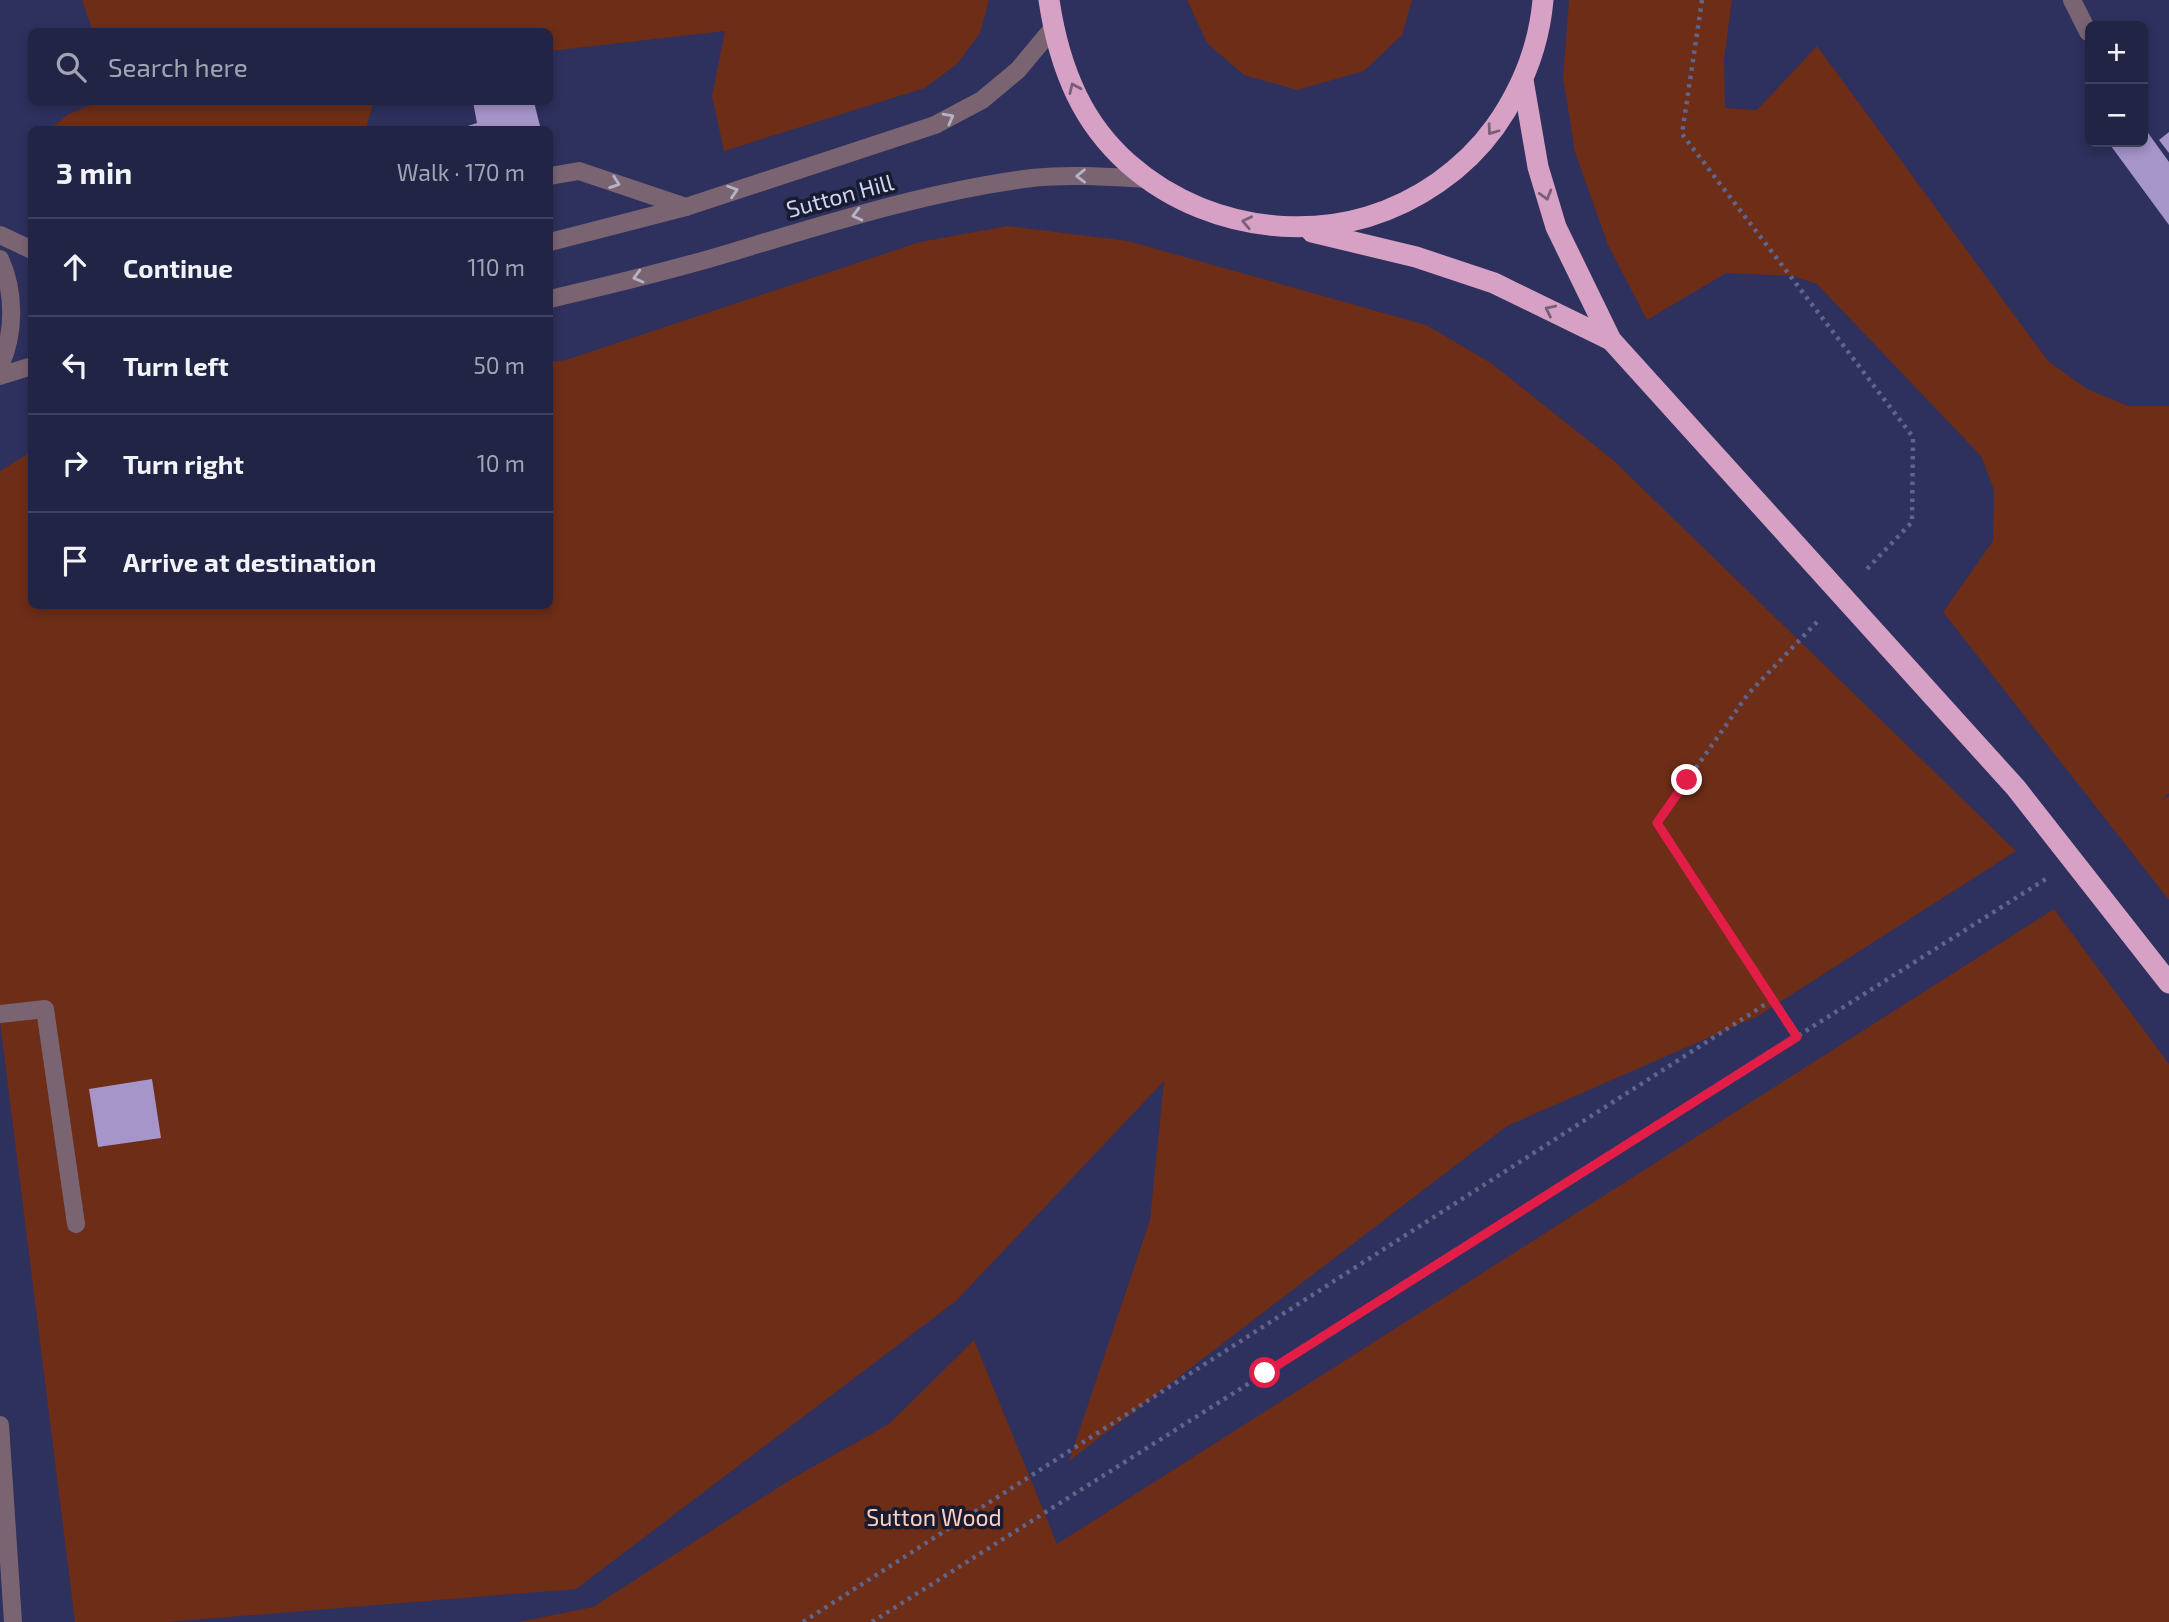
<!DOCTYPE html>
<html lang="en">
<head>
<meta charset="utf-8">
<style>
  :root { --surface:#222446; --page:#2a2c4d; --text:#f1f3f6; --muted:#a2a4b3; --line:#3f415f }
  body { margin:0; font-family:"Exo 2",sans-serif; background:var(--page); color:var(--text) }
  .controls { position:absolute; right:21px; top:21px; display:grid; overflow:hidden; border-radius:10px; box-shadow:0 4px 10px #0003 }
  .controls button { width:63px; height:63px; display:grid; place-items:center; padding:0; border:0; border-bottom:2px solid var(--line); background:var(--surface); color:var(--text); font:35px sans-serif }
  .stop { position:absolute; width:21px; height:21px; margin:-16px; border:5px solid #e11d48; border-radius:50%; background:#fff }
  .stop.end { background:#e11d48; border-color:#fff; box-shadow:0 2px 7px #0008 }
  .list { margin:0; padding:0; list-style:none }
  h2 { display:flex; justify-content:space-between; align-items:center; height:91px; margin:0; padding:0 28px; font-size:30px }
  h2 small { font-size:23px; font-weight:400; color:var(--muted) }
  .list li { display:grid; grid-template-columns:46px 1fr auto; gap:21px; align-items:center; box-sizing:border-box; height:98px; padding:0 28px; border-top:2px solid var(--line) }
  .list b { display:block; font-size:26px; white-space:nowrap }
  .list em { font-size:23px; font-style:normal; color:var(--muted) }
  .icon { flex:none; width:38px; height:38px; fill:none; stroke:currentColor; stroke-width:2; stroke-linecap:round; stroke-linejoin:round }
  .map { position:relative; flex:none; width:2169px; height:1622px; overflow:hidden }
  .search { position:absolute; background:var(--surface); box-shadow:0 4px 10px #0003; left:28px; top:28px; width:525px; height:77px; display:flex; align-items:center; gap:18px; box-sizing:border-box; padding:0 24px; border-radius:10px; color:var(--muted); font-size:26px }
  .panel { position:absolute; background:var(--surface); box-shadow:0 4px 10px #0003; left:28px; top:126px; width:525px; height:483px; border-radius:10px }
  .map>svg:first-child { display:block }
  .green { fill:#6d2d17 }
  .building { fill:#a595c9 }
  .lines { fill:none; stroke-linecap:round; stroke-linejoin:round }
  .path { stroke:#60638a; stroke-width:4.5; stroke-dasharray:3.5 5; stroke-linecap:butt }
  .minor { stroke:#7a6472; stroke-width:18 }
  .highway { stroke:#d6a1c5; stroke-width:21 }
  .oneway { stroke:#785e7a }
  .oneway2 { stroke:#b6b2ca }
  .route { stroke:#e11d48; stroke-width:9 }
  .labels { text-anchor:middle; stroke-width:7; stroke-linejoin:round; paint-order:stroke }
  .street-label { font-size:23px; fill:#cfd4f0; stroke:#191b30 }
  .park-label { font-size:23px; fill:#ffcfbf; stroke:#191b30 }
</style>
</head>
<body>
<div class="map">
<svg width="2169" height="1622" viewBox="0 0 2169 1622">
  <rect width="100%" height="100%" fill="#2e305d"/>
  <g class="green">
    <polygon points="82,0 989,0 980,33 957,64 925,88 724,151 712,96 725,31 550,51 550,32 93,31"/>
    <polygon points="1187,0 1412,0 1402,35 1364,71 1297,90 1244,75 1207,43"/>
    <polygon points="1569,0 1732,0 1724,59 1725,108 1757,110 1817,46 2048,361 2087,389 2128,406 2169,406 2169,793 2162,800 2169,796 2169,900 1943,612 1993,541 1994,490 1981,456 1817,284 1793,276 1726,273 1647,320 1608,245 1575,152 1563,78"/>
    <polygon points="98,102 373,102 366,129 50,129 69,114"/>
    <polygon points="1008,226 1128,241 1426,325 1491,363 1613,460 2016,851 1758,1016 1507,1126 1069,1461 1150,1220 1164,1081 956,1301 576,1589 167,1622 75,1622 0,1022 0,471 31,452 32,606 550,606 550,362 566,360 920,242"/>
    <polygon points="2054,909 2169,1064 2169,1622 519,1622 593,1607 793,1478 889,1424 974,1340 1057,1544"/>
  </g>
  <g class="building">
    <polygon points="473,102 534,102 541,130 455,130 477,123"/>
    <polygon points="2143,126 2169,162 2169,225 2108,142 2143,142"/>
    <polygon points="2169,132 2169,153 2159,140"/>
    <polygon points="152,1079 161,1138 98,1147 89,1089"/>
  </g>
  <g class="lines">
    <g class="path">
      <polyline points="1702,0 1682,134 1913,437 1912,522 1867,569"/>
      <polyline points="1797,1037 1657,823 1748,694 1817,622"/>
      <polyline points="803,1622 1772,1000"/>
      <polyline points="872,1622 2049,877"/>
    </g>
    <g class="minor">
      <polyline points="2072,0 2088,32"/>
      <polyline points="550,176 579,171 686,207"/>
      <polyline points="0,235 32,250"/>
      <polyline points="550,242 686,207 935,125 982,100 1018,70 1053,28"/>
      <path d="M0,259C15,292 15,333 0,366"/>
      <path d="M550,299C610,285 670,271 729,253C829,223 929,191 1032,178C1071,174 1110,177 1149,179"/>
      <polyline points="0,376 32,366"/>
      <polyline points="0,1014 45,1009 76,1224"/>
      <polyline points="0,1425 13,1622"/>
    </g>
    <g class="highway">
      <path d="M1049,0C1054,34 1062,65 1077,96C1128,201 1258,249 1367,217C1417,202 1464,170 1495,127C1521,90 1539,46 1543,0"/>
      <polyline points="1523,80 1538,167 1556,227 1611,340 2016,788 2169,983"/>
      <polyline points="1312,232 1416,257 1494,283 1611,340"/>
    </g>
  </g>
  <defs><path id="oneway-chevron" d="M-2-3.5L2.5 0L-2 3.5" fill="none" stroke-width="1.6" stroke-linecap="round" stroke-linejoin="round" transform="scale(1.75)"/></defs>
  <g class="oneway">
    <use href="#oneway-chevron" transform="translate(1074 88) rotate(-114)"/>
    <use href="#oneway-chevron" transform="translate(1492 130) rotate(126)"/>
    <use href="#oneway-chevron" transform="translate(1546 195) rotate(74)"/>
    <use href="#oneway-chevron" transform="translate(1247 222) rotate(-168)"/>
    <use href="#oneway-chevron" transform="translate(1550 310) rotate(-154)"/>
  </g>
  <g class="oneway2">
    <use href="#oneway-chevron" transform="translate(949 118) rotate(-28)"/>
    <use href="#oneway-chevron" transform="translate(1081 176) rotate(179)"/>
    <use href="#oneway-chevron" transform="translate(615 183) rotate(19)"/>
    <use href="#oneway-chevron" transform="translate(733 191) rotate(-18)"/>
    <use href="#oneway-chevron" transform="translate(857 215) rotate(166)"/>
    <use href="#oneway-chevron" transform="translate(638 277) rotate(165)"/>
  </g>
  <g class="lines">
    <polyline class="route" points="1265,1373 1797,1037 1657,823 1687,780"/>
  </g>
  <g class="labels">
    <g class="street-label">
      <text transform="translate(840 196) rotate(-15)" y="8">Sutton Hill</text>
    </g>
    <g class="park-label">
      <text x="934" y="1526">Sutton Wood</text>
    </g>
  </g>
</svg>
<div class="controls">
<button>+</button>
<button>−</button>
</div>
<div class="stop" style="left:1265px;top:1373px"></div>
<div class="stop end" style="left:1687px;top:780px"></div>
<div class="search"><svg class="icon" aria-label="search" viewBox="0 0 24 24"><circle cx="10" cy="10" r="6"/><path d="M15 15l6 6"/></svg>Search here</div>
<section class="panel">
<h2>3 min<small>Walk · 170 m</small></h2>
<ul class="list">
<li><svg class="icon" aria-label="ahead" viewBox="0 0 24 24"><path d="M12 20V5M6 11l6-6 6 6"/></svg><div><b>Continue</b></div><em>110 m</em></li>
<li><svg class="icon" aria-label="left" viewBox="0 0 24 24"><path d="M17 20v-9H6M10 6l-5 5 5 5"/></svg><div><b>Turn left</b></div><em>50 m</em></li>
<li><svg class="icon" aria-label="right" viewBox="0 0 24 24"><path d="M7 20v-9h11M14 6l5 5-5 5"/></svg><div><b>Turn right</b></div><em>10 m</em></li>
<li><svg class="icon" aria-label="arrive" viewBox="0 0 24 24"><path d="M6 21V4h12l-3 4 3 4H6"/></svg><div><b>Arrive at destination</b></div></li>
</ul>
</section>
</div>
</body>
</html>
